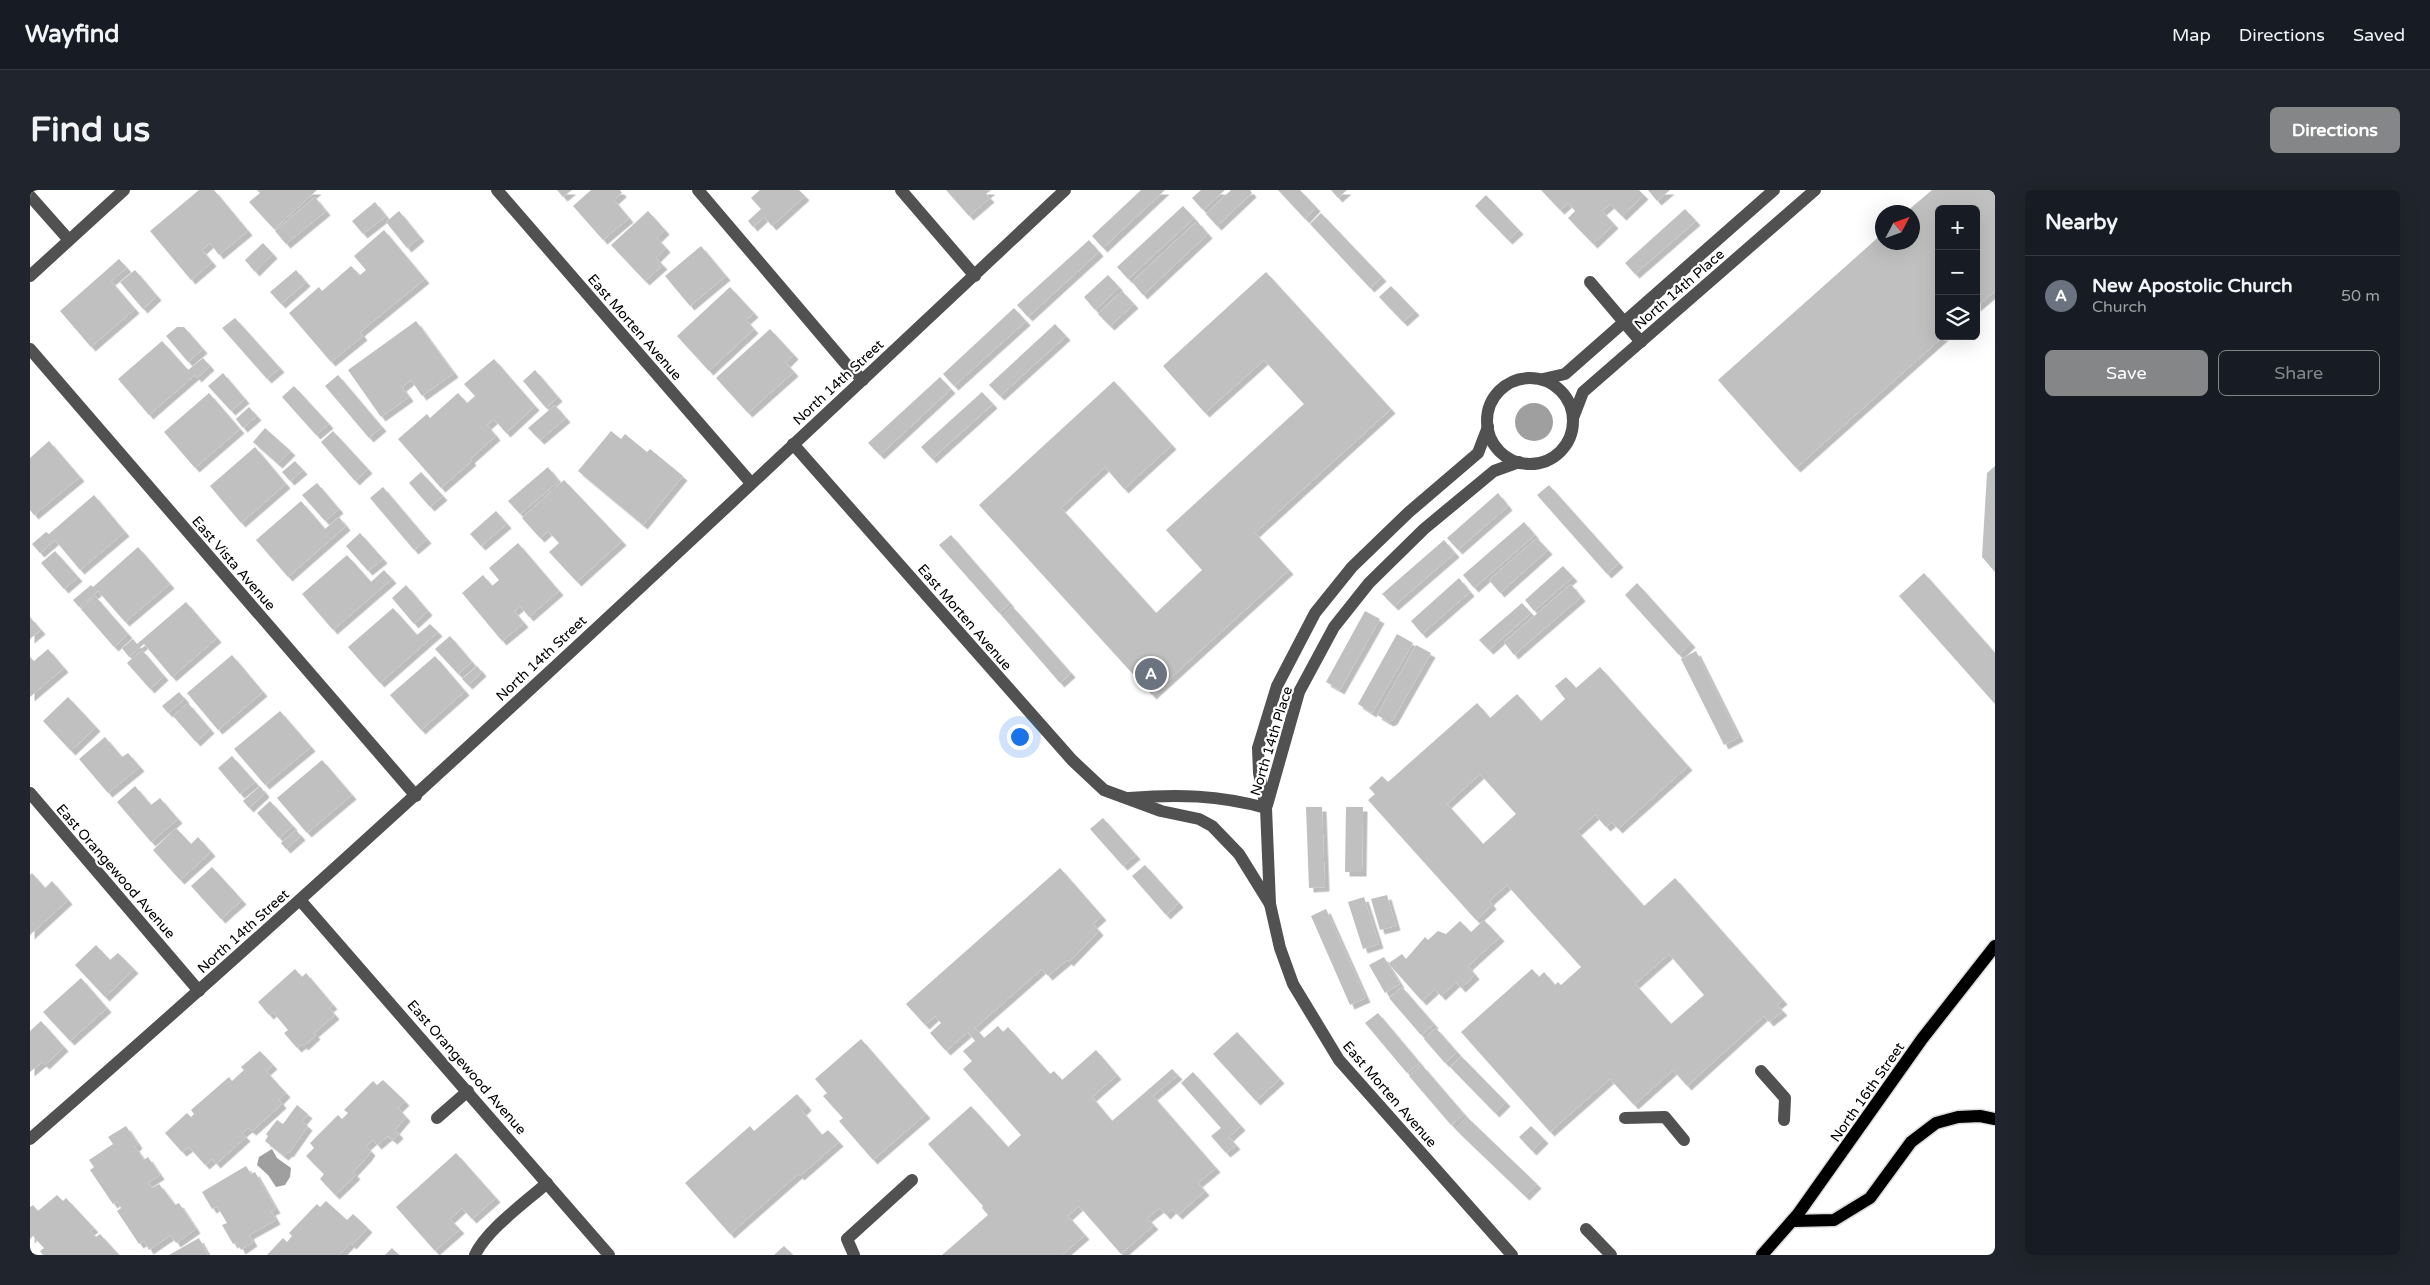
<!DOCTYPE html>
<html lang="en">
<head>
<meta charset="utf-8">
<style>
  :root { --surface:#171b24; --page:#20242c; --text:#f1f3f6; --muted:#9ea1a6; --line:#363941; --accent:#858687 }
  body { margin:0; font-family:"Varela Round",sans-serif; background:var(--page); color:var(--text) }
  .controls { position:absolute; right:15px; top:15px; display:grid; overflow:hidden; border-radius:8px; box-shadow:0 5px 20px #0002 }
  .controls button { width:45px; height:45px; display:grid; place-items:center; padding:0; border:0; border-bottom:1px solid var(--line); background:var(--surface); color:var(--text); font:25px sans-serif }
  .compass { position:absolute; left:1845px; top:15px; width:45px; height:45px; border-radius:50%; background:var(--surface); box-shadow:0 5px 20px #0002; rotate:49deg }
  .you { position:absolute; left:989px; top:546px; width:18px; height:18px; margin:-12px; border:4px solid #fff; border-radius:50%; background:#1a73e8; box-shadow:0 0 0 8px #1a73e833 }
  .badge { display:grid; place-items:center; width:32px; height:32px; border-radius:50%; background:var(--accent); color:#fff; font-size:16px; font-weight:700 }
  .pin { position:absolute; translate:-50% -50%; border:2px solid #fff; box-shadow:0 1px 5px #0006 }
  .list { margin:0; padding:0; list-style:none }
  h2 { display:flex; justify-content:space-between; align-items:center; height:65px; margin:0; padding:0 20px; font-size:21px }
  h2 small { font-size:16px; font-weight:400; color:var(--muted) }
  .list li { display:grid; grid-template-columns:32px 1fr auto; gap:15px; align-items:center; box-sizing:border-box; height:80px; padding:0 20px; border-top:1px solid var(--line) }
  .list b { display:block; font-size:19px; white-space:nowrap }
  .list p { margin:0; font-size:16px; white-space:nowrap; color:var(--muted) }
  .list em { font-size:16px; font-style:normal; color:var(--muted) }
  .actions { display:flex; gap:10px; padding:15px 20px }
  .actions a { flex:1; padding:11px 0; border:1px solid var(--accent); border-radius:8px; text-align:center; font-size:18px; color:var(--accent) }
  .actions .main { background:var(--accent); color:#fff }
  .icon { flex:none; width:28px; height:28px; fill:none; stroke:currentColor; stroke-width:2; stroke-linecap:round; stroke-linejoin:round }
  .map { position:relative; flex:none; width:1965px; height:1065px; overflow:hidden; border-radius:8px }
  header { display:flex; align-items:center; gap:30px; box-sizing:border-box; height:70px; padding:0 25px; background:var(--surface); border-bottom:1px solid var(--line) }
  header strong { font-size:24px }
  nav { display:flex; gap:28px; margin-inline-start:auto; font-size:18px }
  .intro { display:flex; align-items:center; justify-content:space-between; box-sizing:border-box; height:120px; padding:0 30px }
  h1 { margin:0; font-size:35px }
  .button { padding:12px 22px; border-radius:8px; background:var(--accent); color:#fff; font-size:18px; font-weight:700 }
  main { display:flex; gap:30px; padding:0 30px }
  aside { flex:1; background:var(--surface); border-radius:8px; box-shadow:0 5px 20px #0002 }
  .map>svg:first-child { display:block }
  .water { fill:#9f9f9f }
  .building { fill:#c0c0c0; fill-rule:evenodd; filter:url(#shadow) }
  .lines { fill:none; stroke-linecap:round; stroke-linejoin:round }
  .major-casing { stroke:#dbdbdb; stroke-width:15 }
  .minor { stroke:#515151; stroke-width:12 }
  .major { stroke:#000; stroke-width:12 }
  .labels { text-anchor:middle; stroke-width:4.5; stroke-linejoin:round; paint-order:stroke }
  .street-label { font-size:14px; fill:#000; stroke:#fff }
</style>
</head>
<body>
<header>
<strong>Wayfind</strong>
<nav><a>Map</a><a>Directions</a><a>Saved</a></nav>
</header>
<div class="intro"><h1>Find us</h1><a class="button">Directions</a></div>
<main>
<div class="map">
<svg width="1965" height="1065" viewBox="0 0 1965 1065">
  <defs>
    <filter id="shadow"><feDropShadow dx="4.5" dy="4.5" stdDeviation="0" flood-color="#0004"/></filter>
  </defs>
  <rect width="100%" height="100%" fill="#fff"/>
  <g class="water">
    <circle cx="1504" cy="232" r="19"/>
    <polygon points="242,959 247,968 261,978 260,987 255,995 246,997 238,985 227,975 229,967"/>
  </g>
  <g class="building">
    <polygon points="169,0 184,0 218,41 189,65 180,53 172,60 182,72 161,90 120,41"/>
    <polygon points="227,0 287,0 244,39 219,12 230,3"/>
    <polygon points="527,0 542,0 533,7"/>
    <polygon points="561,0 590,0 592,3 584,10 599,28 573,50 543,16"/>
    <polygon points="730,0 769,0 775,6 742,36 734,27 723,37 718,31 731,19 721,8"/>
    <polygon points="916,0 961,0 956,4 960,8 939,26"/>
    <polygon points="1111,0 1135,0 1073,58 1062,46"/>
    <polygon points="1171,0 1195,0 1173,20 1162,8"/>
    <polygon points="1201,0 1220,0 1222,3 1187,36 1176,24"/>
    <polygon points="1248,0 1270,0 1286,17 1275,29"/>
    <polygon points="1301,0 1317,0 1308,8"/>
    <polygon points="1511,0 1609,0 1614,5 1592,26 1580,14 1572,21 1584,34 1563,54 1538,28 1545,21 1538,13 1530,20"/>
    <polygon points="1618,0 1640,0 1627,11"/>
    <polygon points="1902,0 1965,0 1965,101 1946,117 1946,19 1909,19 1909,146 1914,146 1766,278 1688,190 1852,44 1852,52 1882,52 1882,22 1876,22"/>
    <polygon points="1456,5 1489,40 1478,50 1445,16"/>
    <polygon points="285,7 296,21 256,54 245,41"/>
    <polygon points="345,12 356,26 333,44 322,31"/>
    <polygon points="1153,16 1164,28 1098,89 1087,77"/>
    <polygon points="1655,19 1666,31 1605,84 1595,73"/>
    <polygon points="369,21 390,47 377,58 356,32"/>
    <polygon points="618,21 635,40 627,48 636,58 626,68 633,75 615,91 581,55"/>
    <polygon points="1291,23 1352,87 1340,98 1280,34"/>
    <polygon points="1167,31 1178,44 1113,105 1102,92"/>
    <polygon points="354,40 395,89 330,142 333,146 301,172 259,123 289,97 292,101 321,76 330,85 336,80 324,66"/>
    <polygon points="1059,50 1069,62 998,127 987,115"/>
    <polygon points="233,53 243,64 225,82 215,70"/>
    <polygon points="671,56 696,86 660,116 635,86"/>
    <polygon points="89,69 97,78 81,91 105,119 61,157 30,121"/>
    <polygon points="105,80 127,106 113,119 90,92"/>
    <polygon points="266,80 276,92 251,114 240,102"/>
    <polygon points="1236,82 1361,219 1225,343 1259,380 1122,505 949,315 1084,191 1142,255 1094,299 1075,277 1031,318 1126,423 1172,380 1136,340 1274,214 1234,170 1175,223 1133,176"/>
    <polygon points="1078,85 1089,97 1065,120 1054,107"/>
    <polygon points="1361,96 1385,121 1373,132 1349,107"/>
    <polygon points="700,97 724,123 716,130 724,139 679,181 647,146"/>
    <polygon points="1092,101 1104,114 1080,136 1068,124"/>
    <polygon points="984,118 996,131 924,196 913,184"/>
    <polygon points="205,128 250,178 237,189 192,138"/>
    <polygon points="386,131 424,183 392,206 381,190 372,197 379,207 351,227 318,180"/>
    <polygon points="1025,134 1036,146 970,206 959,195"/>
    <polygon points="147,137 154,137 173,159 158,172 136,146"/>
    <polygon points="740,139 764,165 756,173 764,182 718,223 686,188"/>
    <polygon points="132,151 158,180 173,168 180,176 167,188 165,185 119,225 88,189"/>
    <polygon points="464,169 505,216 476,243 464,229 457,235 466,246 440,269 442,271 411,298 368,249 397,224 400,228 428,203 437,213 445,206 434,194"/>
    <polygon points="505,180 528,207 516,218 493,191"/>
    <polygon points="193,183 215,209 201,221 178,196"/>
    <polygon points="308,185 352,237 339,248 295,196"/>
    <polygon points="910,187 921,199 850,265 838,253"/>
    <polygon points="264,196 299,234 286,245 252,207"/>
    <polygon points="952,202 963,214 902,269 891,257"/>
    <polygon points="179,203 210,239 165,278 134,242"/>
    <polygon points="525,215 536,228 510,250 498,238"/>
    <polygon points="219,217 227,226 213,238 206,229"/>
    <polygon points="235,238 261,261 248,274 223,252"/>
    <polygon points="303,241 338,279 325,291 291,252"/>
    <polygon points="581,241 591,249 595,244 617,262 620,259 653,286 613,335 548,281"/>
    <polygon points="19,251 50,287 4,325 0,320 0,268"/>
    <polygon points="225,257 256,294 211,333 180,296"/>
    <polygon points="265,271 273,280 260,291 252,282"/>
    <polygon points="1965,276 1965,382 1952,367 1957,283"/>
    <polygon points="518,277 529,291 490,324 478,311"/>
    <polygon points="391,282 413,306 400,317 379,293"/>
    <polygon points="534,290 592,351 547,392 519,362 529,353 518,341 510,348 492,328"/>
    <polygon points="287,293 309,319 295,331 272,305"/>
    <polygon points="1519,295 1589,373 1577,384 1507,305"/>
    <polygon points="353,297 397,349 384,360 340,308"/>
    <polygon points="1468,303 1478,316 1428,360 1417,348"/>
    <polygon points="64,305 95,342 50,380 25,350 10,363 2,354 16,342 19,344"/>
    <polygon points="271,311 295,339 309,327 316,336 258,387 226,350"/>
    <polygon points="466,321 477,334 451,356 440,344"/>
    <polygon points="1494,332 1505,345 1444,398 1433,385"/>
    <polygon points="330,343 353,369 338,381 316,356"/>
    <polygon points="921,345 980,413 969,423 909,355"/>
    <polygon points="1507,348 1518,360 1470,403 1459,390"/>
    <polygon points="1414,350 1425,363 1364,416 1352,404"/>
    <polygon points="488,353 529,401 499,427 490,416 484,421 494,433 472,451 432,403 453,385 462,396 469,390 459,378"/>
    <polygon points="108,357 140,394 95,432 68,401 49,417 43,410 61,395 63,397"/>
    <polygon points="25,361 48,387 34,399 11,373"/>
    <polygon points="317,365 341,392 354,380 362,389 303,440 272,404"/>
    <polygon points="1533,376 1543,387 1504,421 1495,410"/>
    <polygon points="1894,383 1965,463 1965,514 1869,406"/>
    <polygon points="1429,388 1440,402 1392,444 1381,431"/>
    <polygon points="1607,393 1661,453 1649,465 1595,405"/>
    <polygon points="1541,394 1551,407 1484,465 1474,452"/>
    <polygon points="376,395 398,421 384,434 362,408"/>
    <polygon points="65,406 98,444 84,457 51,419"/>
    <polygon points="156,412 187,448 142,487 114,454 99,467 92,458 103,449 107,454"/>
    <polygon points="1492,413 1501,423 1459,460 1449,450"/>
    <polygon points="982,416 1041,483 1030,493 972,426"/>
    <polygon points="363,418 387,445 400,434 408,442 350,493 318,457"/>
    <polygon points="1335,421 1350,429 1310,500 1296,492"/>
    <polygon points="0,427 11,440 0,449"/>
    <polygon points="1367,444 1383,453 1342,523 1328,514"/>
    <polygon points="420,446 442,472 428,484 405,459"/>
    <polygon points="1386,455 1401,463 1363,530 1359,532 1347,525"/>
    <polygon points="18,459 34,478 0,507 0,467 4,471"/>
    <polygon points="112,460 134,486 120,499 97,473"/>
    <polygon points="1666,461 1709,547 1694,555 1651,469"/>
    <polygon points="202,465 233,502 188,540 157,503"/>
    <polygon points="405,466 435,501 391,540 360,505"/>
    <polygon points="447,476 452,482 438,495 432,489"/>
    <path d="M1570,477L1658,576L1588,639L1582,632L1576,637L1565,625L1547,641L1614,716L1645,688L1753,810L1747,815L1753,821L1739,832L1734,826L1657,896L1643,880L1604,915L1580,889L1520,942L1431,842L1502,779L1509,787L1514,782L1525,795L1528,792L1531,795L1551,777L1477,695L1459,711L1462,715L1446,730L1338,610L1345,604L1339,598L1352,586L1358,592L1447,513L1460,528L1487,504L1511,531L1535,509L1525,496L1536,487L1546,498ZM1450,584L1486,624L1453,654L1417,614ZM1639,764L1674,805L1641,834L1605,794Z"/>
    <polygon points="149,502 155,509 138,523 132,516"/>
    <polygon points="38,507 66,537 41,561 13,531"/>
    <polygon points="158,513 180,539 166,552 143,526"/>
    <polygon points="250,521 281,557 235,595 204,559"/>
    <polygon points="75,547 92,567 98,563 110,577 78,603 49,569"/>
    <polygon points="202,566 225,592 210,604 188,578"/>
    <polygon points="292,570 322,605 277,643 247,608"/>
    <polygon points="105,596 121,615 130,608 148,629 121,652 87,612"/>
    <polygon points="230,596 235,603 219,618 213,611"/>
    <polygon points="240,611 263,636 249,648 227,623"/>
    <polygon points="1276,617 1292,617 1295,697 1279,698"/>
    <polygon points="1316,617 1333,617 1332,682 1315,682"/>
    <polygon points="1073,628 1106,665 1093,676 1060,639"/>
    <polygon points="146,638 161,654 168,647 181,662 150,690 123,660"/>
    <polygon points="266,640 271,646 256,659 251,653"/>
    <polygon points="1115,675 1149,713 1136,725 1102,686"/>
    <polygon points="182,677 212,710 191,729 161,696"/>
    <polygon points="1030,678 1072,726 1063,734 1069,741 1039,772 1037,770 1018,786 1012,779 945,838 954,848 968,836 973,842 978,837 1020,884 1024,881 1032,890 1066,860 1087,885 1062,907 1082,931 1142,879 1148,885 1123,906 1186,978 1168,993 1175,1001 1148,1025 1142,1019 1136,1025 1130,1018 1117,1028 1124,1035 1091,1064 1049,1016 1038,1026 1055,1045 1032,1065 912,1065 958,1025 952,1018 953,1016 898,954 941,916 978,957 991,945 933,879 942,871 933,861 945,851 938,842 916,861 900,843 911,833 905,826 895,835 876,814"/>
    <polygon points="2,683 15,698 22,691 38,710 0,745 0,685"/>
    <polygon points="1357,705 1366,736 1350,740 1341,709"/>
    <polygon points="1334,707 1349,754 1333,759 1318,712"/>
    <polygon points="1296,719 1336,808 1320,815 1281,726"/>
    <polygon points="1454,730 1470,747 1438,776 1445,785 1431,798 1426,792 1411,806 1405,799 1392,811 1360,775 1359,773 1372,764 1376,769 1395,747 1398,750 1408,741 1416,744 1430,731 1441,742"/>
    <polygon points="66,755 80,770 88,763 104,779 75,807 45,775"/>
    <polygon points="1354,767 1370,794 1355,803 1339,775"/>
    <polygon points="265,779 272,787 276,783 303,815 299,818 305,825 284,843 286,845 274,856 272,854 267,858 254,843 258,840 243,822 239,825 228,812"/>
    <polygon points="51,788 77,818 40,851 13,822"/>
    <polygon points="1372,797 1404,834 1391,845 1359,808"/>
    <polygon points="1348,823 1390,873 1377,883 1335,833"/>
    <polygon points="11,831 34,857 15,875 12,872 0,882 0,841"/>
    <polygon points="1406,838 1427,862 1415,873 1394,849"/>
    <polygon points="1207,842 1250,889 1226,911 1183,864"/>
    <polygon points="831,849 896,924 843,970 809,931 813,928 793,906 797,903 785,889"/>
    <polygon points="230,861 243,875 236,881 256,903 249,910 252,914 222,941 218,938 212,943 216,947 186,974 182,969 175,975 159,957 152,962 135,943 157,923 161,927 164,924 161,920 199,887 202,891 214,880 211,877"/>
    <polygon points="1431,866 1476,912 1465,923 1420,877"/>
    <polygon points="1392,875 1434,924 1421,935 1379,886"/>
    <polygon points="1163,882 1211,936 1199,947 1206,955 1196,963 1181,946 1191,938 1151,893"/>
    <polygon points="353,890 375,911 368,918 376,927 365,940 369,944 363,950 358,946 347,955 343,950 336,956 341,961 337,967 323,982 326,985 305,1005 290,989 294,984 276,966 284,958 280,953 308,925 312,929 318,923 314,920 343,891 347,895"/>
    <polygon points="767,904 777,916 772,921 792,945 798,940 809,952 770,986 768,984 700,1044 655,993 720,936 724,941"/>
    <polygon points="267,915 278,924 272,931 278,936 259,963 258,962 254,966 235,951 238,946 236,944 247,930 253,934"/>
    <polygon points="1437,927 1507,994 1495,1006 1425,939"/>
    <polygon points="96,936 108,954 105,957 114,970 118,967 130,985 118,993 122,998 129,994 145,1015 149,1013 166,1039 146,1053 141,1045 119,1060 114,1051 109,1054 87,1021 91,1018 87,1011 83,1014 60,980 64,977 59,970 83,954 78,947"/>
    <polygon points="1501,936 1514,949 1502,961 1489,947"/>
    <polygon points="426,963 466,1008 442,1029 432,1018 420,1029 430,1039 405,1061 366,1017"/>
    <polygon points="216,976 221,984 225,982 246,1019 241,1021 246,1030 219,1045 223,1052 211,1060 207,1052 203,1054 192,1035 197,1033 187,1016 182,1019 172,1002"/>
    <polygon points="27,1005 33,1011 36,1008 64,1038 60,1041 66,1047 70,1044 89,1065 13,1065 10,1061 14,1058 3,1046 0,1049 0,1017 3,1015 8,1021"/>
    <polygon points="296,1011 317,1030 323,1024 338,1038 322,1055 320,1053 309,1065 237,1065 253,1048 257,1052 262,1046 259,1043 287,1014 290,1017"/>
    <polygon points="169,1048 178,1065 139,1065"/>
    <polygon points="754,1056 763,1065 744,1065"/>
    <polygon points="362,1058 369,1065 355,1065"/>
  </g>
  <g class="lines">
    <g class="major-casing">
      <g id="major">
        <polyline points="1763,1031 1804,1030 1840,1008 1881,952 1906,933 1928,927 1950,926 1965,929"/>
        <polyline points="1732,1065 1768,1024 1892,849 1965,756"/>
      </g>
    </g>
    <g class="minor">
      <polyline points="467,0 721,293"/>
      <polyline points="668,0 816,174 833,190"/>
      <polyline points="871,0 945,86"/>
      <polyline points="0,6 39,50"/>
      <polyline points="0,86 94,0"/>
      <polyline points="1560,92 1611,152"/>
      <polyline points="0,159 386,606"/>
      <circle cx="1500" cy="231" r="43"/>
      <polyline points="1513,189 1535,184 1744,0"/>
      <polyline points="1543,228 1553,202 1785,0"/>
      <polyline points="1458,237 1448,263 1379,322 1322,377 1285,423 1247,496 1228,558 1229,583 1236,618 1240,714 1250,758 1263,794 1309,870 1482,1065"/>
      <polyline points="763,254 1042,570 1074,600 1131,621 1169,629 1182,636 1209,664 1240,714"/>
      <polyline points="0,603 169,801"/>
      <path d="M1099,608C1148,604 1188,605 1236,618"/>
      <polyline points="1237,615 1269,502 1304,437 1339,393 1394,339 1464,281 1489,272"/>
      <polyline points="270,710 579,1065"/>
      <polyline points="1731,881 1755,908 1754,930"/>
      <polyline points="407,928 438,901"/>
      <polyline points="1595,928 1635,927 1654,950"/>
      <path d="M0,949C353,642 694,320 1035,0"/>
      <polyline points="1556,1039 1581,1065"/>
      <path d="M445,1065C456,1040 496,1012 517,993"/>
      <polyline points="824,1065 817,1049 882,990"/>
    </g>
    <use href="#major" class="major"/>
  </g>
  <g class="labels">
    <g class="street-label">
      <text transform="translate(1649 99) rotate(-41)" y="5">North 14th Place</text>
      <text transform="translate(605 137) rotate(49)" y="5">East Morten Avenue</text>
      <text transform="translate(808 192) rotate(-43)" y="5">North 14th Street</text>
      <text transform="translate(204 373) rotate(49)" y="5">East Vista Avenue</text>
      <text transform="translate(935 427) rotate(49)" y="5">East Morten Avenue</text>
      <text transform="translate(511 468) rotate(-43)" y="5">North 14th Street</text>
      <text transform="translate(1241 551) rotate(-73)" y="5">North 14th Place</text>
      <text transform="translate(86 681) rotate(49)" y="5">East Orangewood Avenue</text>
      <text transform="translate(213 741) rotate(-42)" y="5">North 14th Street</text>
      <text transform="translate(437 877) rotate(49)" y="5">East Orangewood Avenue</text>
      <text transform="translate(1837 902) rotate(-55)" y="5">North 16th Street</text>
      <text transform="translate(1360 904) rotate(49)" y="5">East Morten Avenue</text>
    </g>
  </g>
</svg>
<div class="controls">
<button>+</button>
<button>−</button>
<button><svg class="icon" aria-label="layers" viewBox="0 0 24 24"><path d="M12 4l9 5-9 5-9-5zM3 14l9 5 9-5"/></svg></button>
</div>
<svg class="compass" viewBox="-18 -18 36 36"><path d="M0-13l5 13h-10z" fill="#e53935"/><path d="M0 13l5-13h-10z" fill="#9ea1a6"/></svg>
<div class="you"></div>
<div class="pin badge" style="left:1121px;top:484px;background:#6b7280">A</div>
</div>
<aside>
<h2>Nearby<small></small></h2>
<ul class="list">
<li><span class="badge" style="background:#6b7280">A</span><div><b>New Apostolic Church</b><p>Church</p></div><em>50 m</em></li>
</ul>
<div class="actions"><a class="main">Save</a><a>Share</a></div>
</aside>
</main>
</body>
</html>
